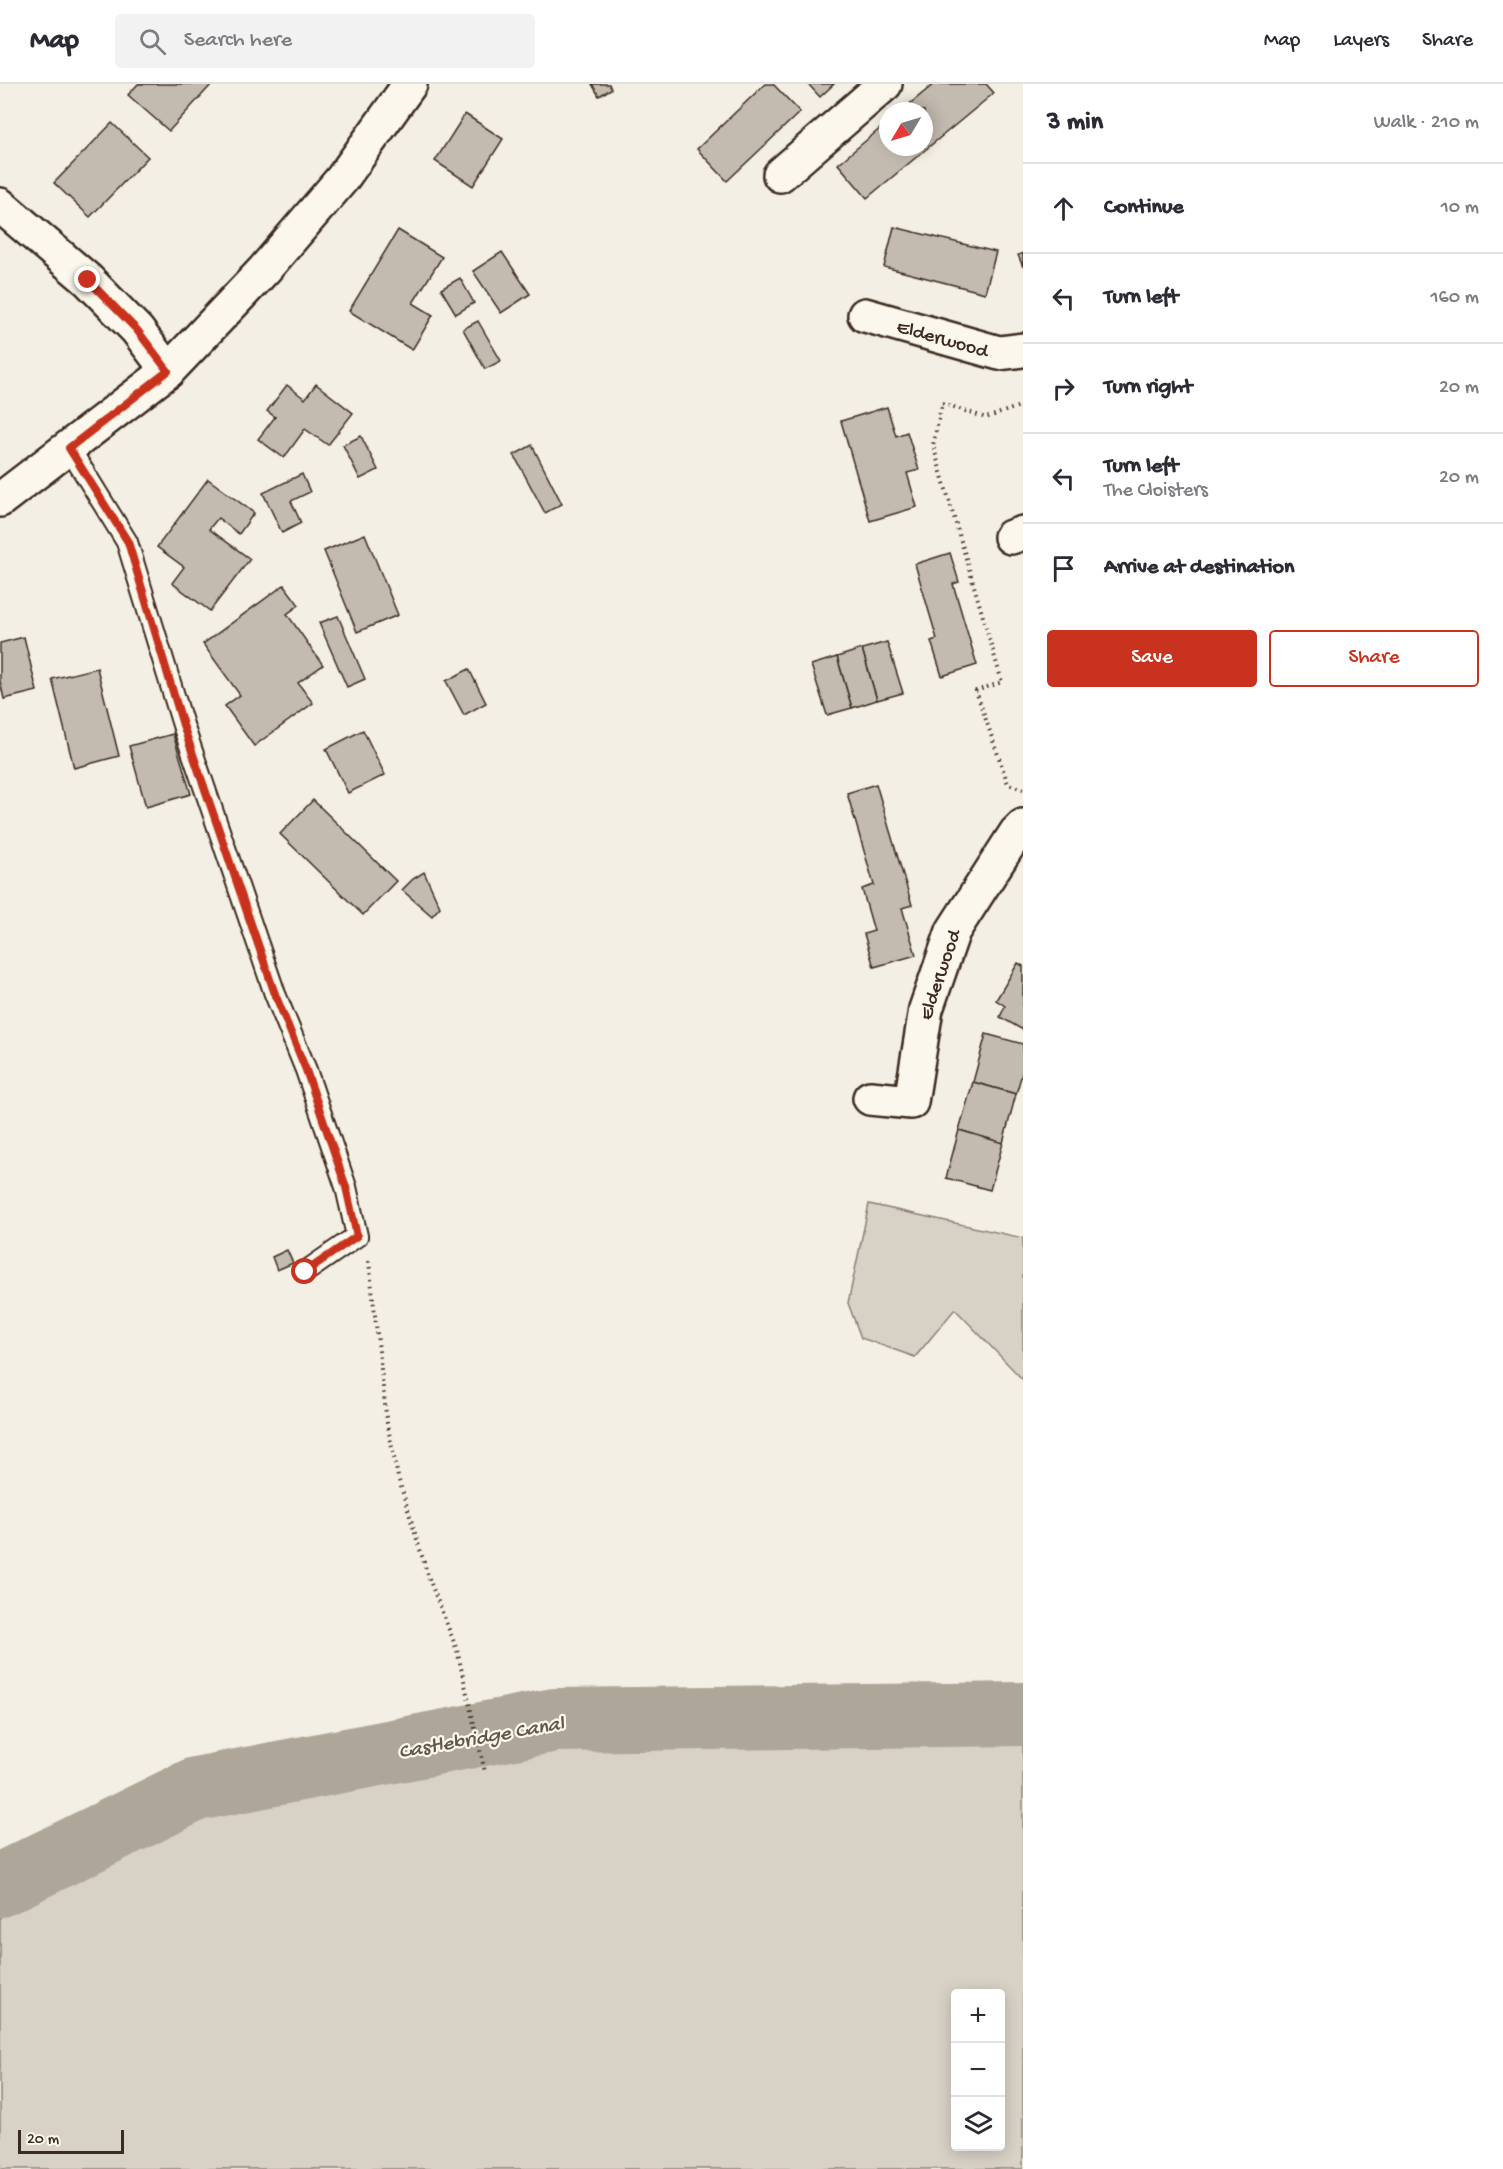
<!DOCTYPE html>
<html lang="en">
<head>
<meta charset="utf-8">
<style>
  :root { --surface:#fff; --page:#f2f2f3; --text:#2b2b33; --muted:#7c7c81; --line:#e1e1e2; --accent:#c8321e }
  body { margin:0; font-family:"Gochi Hand",sans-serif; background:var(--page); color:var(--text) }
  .controls { position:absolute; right:18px; bottom:18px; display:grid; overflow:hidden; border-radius:6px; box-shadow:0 3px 15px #0003 }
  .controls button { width:54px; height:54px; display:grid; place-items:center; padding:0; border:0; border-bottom:2px solid var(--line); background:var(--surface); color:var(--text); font:30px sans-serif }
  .compass { position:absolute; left:879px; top:18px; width:54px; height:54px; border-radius:50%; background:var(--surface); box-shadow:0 3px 15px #0003; rotate:232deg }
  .scale { position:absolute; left:18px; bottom:15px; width:106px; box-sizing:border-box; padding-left:6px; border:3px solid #3b2a1e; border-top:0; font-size:16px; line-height:21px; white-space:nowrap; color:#3b2a1e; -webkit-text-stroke:4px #fbf7ec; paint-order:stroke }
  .stop { position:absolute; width:18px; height:18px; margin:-14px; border:4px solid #c8321e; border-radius:50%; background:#fff }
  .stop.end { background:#c8321e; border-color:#fff; box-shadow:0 2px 6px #0008 }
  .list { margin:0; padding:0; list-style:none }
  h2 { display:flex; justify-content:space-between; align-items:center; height:78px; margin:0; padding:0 24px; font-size:26px }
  h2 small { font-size:20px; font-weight:400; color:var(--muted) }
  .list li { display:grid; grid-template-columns:39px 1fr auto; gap:18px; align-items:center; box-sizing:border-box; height:90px; padding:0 24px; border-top:2px solid var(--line) }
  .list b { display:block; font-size:22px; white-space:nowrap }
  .list p { margin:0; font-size:20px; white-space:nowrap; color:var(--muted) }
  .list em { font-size:20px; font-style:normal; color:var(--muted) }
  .actions { display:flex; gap:12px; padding:18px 24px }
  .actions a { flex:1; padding:14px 0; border:2px solid var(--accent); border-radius:6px; text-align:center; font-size:21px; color:var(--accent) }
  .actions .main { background:var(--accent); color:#fff }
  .icon { flex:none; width:33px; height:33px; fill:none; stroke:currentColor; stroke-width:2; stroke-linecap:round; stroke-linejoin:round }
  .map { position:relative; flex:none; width:1023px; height:2085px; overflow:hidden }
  header { display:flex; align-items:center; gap:36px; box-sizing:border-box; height:84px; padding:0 30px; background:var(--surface); border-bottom:2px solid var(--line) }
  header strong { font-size:28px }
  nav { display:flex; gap:33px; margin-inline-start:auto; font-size:21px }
  .search { width:420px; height:54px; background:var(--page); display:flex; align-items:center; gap:15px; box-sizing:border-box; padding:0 21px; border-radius:6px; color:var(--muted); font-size:22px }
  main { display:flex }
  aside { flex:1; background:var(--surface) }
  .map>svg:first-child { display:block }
  .green { fill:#d8d1c6; stroke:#8a7e72; stroke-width:1.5; fill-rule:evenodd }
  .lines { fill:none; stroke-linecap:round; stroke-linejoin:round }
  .river { stroke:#afa69a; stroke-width:64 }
  .building { fill:#c3bbb0; stroke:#3b2a1e; stroke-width:1.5 }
  .service-casing { stroke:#3b2a1e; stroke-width:24 }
  .minor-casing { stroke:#3b2a1e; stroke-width:38 }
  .secondary-casing { stroke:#3b2a1e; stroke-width:38 }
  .path { stroke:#3b2a1e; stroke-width:4; stroke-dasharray:1.5 4.5; stroke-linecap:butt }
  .service { stroke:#fbf7ec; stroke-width:20 }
  .minor { stroke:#fbf7ec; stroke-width:33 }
  .secondary { stroke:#fbf7ec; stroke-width:33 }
  .route { stroke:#c8321e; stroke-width:8 }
  .labels { text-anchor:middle; stroke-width:4.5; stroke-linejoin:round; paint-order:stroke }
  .street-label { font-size:20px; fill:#3b2a1e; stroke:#fbf7ec }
  .water-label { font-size:21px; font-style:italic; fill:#645549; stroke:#fbf7ec }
</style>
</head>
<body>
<header>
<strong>Map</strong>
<div class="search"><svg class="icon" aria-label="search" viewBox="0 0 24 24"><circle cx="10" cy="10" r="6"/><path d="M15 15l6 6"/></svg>Search here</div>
<nav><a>Map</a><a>Layers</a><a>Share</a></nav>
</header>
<main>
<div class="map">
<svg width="1023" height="2085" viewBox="0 0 1023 2085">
  <rect width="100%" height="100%" fill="#f3efe4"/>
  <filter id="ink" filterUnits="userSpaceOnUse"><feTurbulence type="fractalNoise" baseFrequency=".0167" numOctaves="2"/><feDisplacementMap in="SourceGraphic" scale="12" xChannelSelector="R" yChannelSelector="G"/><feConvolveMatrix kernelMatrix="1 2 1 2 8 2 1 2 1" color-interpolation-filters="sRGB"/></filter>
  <g filter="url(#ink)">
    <g class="green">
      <polygon points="869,1120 1023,1154 1023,1296 955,1225 915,1273 861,1254 848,1219"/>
      <path d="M1023,1630V2085H0V1801L196,1705L555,1636ZM956,1910H1000V2062H956Z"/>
    </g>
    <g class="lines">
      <polyline class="river" points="0,1801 196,1705 555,1636 1023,1630"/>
    </g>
    <g class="building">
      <polygon points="138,0 212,0 169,47 128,11"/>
      <polygon points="592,0 609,0 611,5 599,12"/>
      <polygon points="765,0 773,0 800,28 727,97 697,65"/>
      <polygon points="808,0 834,0 820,13"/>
      <polygon points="934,0 986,0 994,9 867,114 838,80 888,38 888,63 924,63 924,27 901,27"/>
      <polygon points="465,30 503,55 473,102 435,77"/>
      <polygon points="112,39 148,73 90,133 54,99"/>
      <polygon points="894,143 996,168 985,209 884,183"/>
      <polygon points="398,146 442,173 413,219 433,231 412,266 349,227"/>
      <polygon points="502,168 530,210 501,229 473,187"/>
      <polygon points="1023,169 1023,183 1018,171"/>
      <polygon points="460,194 474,219 456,230 441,205"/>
      <polygon points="478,237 501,277 485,285 463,245"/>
      <polygon points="316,300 353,329 328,361 305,345 284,374 258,355 275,333 267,327 287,301 305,315"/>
      <polygon points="887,323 896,352 907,348 919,386 907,389 917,423 870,437 841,337"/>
      <polygon points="361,352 378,386 360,395 343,361"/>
      <polygon points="532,361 562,420 545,429 514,371"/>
      <polygon points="302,390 310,408 291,417 301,439 282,449 263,409"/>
      <polygon points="208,395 254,429 239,450 218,434 209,445 250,475 210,527 172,499 184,483 157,463"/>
      <polygon points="365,450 398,531 357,548 324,467"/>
      <polygon points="950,469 959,498 953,500 977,581 942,592 931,557 937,555 915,480"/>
      <polygon points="284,501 299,521 287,530 323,581 298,599 313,619 254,662 225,622 240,611 203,560"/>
      <polygon points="338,532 365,595 347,603 319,539"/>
      <polygon points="24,553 37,607 4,615 0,597 0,559"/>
      <polygon points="887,558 903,609 877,616 862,565"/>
      <polygon points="862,565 877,616 852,624 837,573"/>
      <polygon points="837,573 852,624 827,631 811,581"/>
      <polygon points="97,584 119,672 74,684 52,595"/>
      <polygon points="469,585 486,619 464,631 446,597"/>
      <polygon points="363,646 385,691 348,709 326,665"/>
      <polygon points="173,650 191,710 146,723 129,662"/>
      <polygon points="876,700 912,821 902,824 916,871 874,883 864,850 874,847 862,805 874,801 847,709"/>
      <polygon points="313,716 396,797 363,831 280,750"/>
      <polygon points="424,788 440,823 432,832 402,806 413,795"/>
      <polygon points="1018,879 1023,882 1023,946 1000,933 1005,922 996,916"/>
      <polygon points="986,950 1023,960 1023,986 1016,1010 973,998"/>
      <polygon points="973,998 1016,1010 1003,1059 959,1046"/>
      <polygon points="959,1046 1003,1059 990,1106 946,1094"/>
      <polygon points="287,1166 293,1179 277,1186 272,1173"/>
    </g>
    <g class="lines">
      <g class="service-casing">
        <polyline id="service" points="69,364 127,458 183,641 275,910 306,986 346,1103 357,1152 305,1188"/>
      </g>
      <g class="minor-casing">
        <g id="minor">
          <polyline points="780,91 885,0"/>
          <polyline points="0,121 88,196 137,246 168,287"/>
          <path id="s1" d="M865,231L999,269L1023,266"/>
          <polyline points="1011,453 1023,449"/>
          <path id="s2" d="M870,1014L911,1018L926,925L953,847L1016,749L1023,742"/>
        </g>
      </g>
      <g class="secondary-casing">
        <polyline id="secondary" points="0,416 168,287 264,186 342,95 410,0"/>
      </g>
      <g class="path">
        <polyline points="1023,321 986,334 942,319 933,361 1002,598 976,607 1008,700 1023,705"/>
        <polyline points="369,1177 387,1339 398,1393 428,1492 457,1566 485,1688"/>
      </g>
      <use href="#service" class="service"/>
      <use href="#minor" class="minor"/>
      <use href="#secondary" class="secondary"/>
    </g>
  </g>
  <g class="lines" filter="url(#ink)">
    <polyline class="route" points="88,196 137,246 168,287 69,364 128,458 183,641 275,910 306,986 346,1103 357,1152 305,1188"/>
  </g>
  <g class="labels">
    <g class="street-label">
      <text dy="7" stroke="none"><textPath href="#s1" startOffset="81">Elderwood</textPath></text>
      <text dy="7" stroke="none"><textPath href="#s2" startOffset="172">Elderwood</textPath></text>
    </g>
    <g class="water-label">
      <text transform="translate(481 1652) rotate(-10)" y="7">Castlebridge Canal</text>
    </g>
  </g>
</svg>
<div class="controls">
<button>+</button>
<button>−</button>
<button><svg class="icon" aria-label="layers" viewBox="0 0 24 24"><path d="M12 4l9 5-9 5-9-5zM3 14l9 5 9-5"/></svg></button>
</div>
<svg class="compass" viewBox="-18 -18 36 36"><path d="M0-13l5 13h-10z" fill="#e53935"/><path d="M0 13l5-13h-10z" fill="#7c7c81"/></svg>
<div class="scale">20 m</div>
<div class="stop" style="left:305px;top:1188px"></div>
<div class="stop end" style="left:88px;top:196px"></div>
</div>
<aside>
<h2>3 min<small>Walk · 210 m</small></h2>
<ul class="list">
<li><svg class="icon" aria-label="ahead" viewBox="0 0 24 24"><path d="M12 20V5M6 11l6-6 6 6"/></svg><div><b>Continue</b></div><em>10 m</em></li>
<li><svg class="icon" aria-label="left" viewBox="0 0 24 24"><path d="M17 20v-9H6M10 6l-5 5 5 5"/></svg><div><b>Turn left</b></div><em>160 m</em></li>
<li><svg class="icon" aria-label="right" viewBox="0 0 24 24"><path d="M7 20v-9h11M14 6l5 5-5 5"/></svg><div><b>Turn right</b></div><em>20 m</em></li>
<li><svg class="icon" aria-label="left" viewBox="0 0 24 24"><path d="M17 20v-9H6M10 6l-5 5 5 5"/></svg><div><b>Turn left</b><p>The Cloisters</p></div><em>20 m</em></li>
<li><svg class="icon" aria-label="arrive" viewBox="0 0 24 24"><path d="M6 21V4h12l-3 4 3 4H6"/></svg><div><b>Arrive at destination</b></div></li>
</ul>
<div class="actions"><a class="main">Save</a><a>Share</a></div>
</aside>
</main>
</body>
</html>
